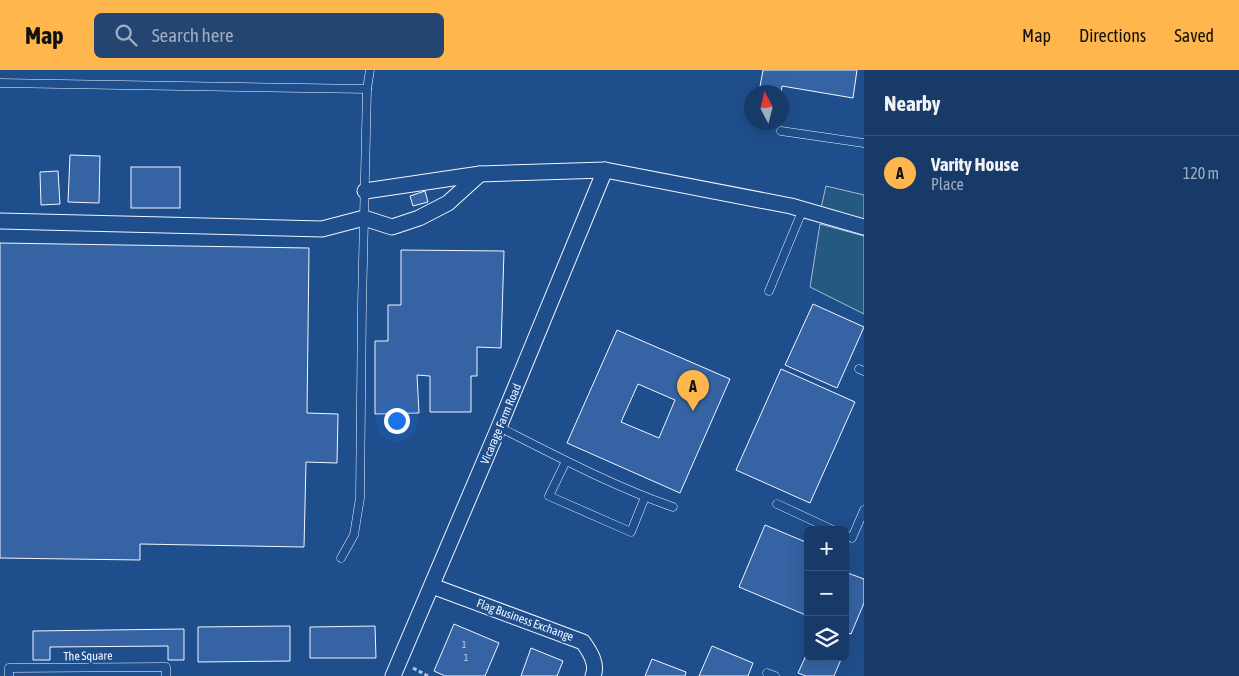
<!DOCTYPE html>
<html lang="en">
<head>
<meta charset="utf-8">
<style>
  :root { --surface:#173a69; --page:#244571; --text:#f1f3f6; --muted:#9eadc0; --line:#36547d; --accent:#ffb74d }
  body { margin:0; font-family:"Asap Condensed",sans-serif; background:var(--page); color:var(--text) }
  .controls { position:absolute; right:15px; bottom:15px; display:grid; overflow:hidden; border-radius:8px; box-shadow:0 5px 20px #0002 }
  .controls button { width:45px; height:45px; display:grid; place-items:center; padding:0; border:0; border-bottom:1px solid var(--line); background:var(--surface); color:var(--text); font:25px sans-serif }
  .compass { position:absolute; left:744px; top:15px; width:45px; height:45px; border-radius:50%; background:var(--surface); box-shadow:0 5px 20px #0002; rotate:353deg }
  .you { position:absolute; left:396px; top:350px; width:18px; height:18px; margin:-12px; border:4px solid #fff; border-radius:50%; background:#1a73e8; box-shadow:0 0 0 8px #1a73e833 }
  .badge { display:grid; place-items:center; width:32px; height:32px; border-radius:50%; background:var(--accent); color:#111; font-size:16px; font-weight:700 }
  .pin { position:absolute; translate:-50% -41px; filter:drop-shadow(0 1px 2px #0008) }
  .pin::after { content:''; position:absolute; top:26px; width:18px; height:15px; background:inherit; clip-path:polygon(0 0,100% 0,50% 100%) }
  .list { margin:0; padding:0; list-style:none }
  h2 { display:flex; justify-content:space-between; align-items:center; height:65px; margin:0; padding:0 20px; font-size:21px }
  h2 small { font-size:16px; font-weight:400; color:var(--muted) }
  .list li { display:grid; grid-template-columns:32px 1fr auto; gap:15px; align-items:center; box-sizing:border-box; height:75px; padding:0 20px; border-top:1px solid var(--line) }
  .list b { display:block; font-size:19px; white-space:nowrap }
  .list p { margin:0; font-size:16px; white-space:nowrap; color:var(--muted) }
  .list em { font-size:16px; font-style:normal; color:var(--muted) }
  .icon { flex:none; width:28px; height:28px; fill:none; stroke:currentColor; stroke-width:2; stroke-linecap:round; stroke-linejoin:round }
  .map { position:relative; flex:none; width:864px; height:606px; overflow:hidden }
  header { display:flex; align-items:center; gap:30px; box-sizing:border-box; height:70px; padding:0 25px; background:var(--accent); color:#111 }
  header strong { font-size:24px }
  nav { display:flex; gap:28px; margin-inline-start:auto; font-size:18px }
  .search { width:350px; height:45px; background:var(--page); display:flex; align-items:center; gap:12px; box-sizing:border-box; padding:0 18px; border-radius:8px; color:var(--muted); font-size:19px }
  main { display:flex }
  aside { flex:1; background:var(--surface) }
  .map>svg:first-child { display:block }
  .green { fill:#245a82; stroke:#a8bbd7 }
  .building { fill:#3563a3; stroke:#f2f6ff; fill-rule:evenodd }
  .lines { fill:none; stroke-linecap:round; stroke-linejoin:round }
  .service-casing { stroke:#f2f6ff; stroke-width:9 }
  .minor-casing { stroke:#f2f6ff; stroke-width:17 }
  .path { stroke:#b3c4dc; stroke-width:3; stroke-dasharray:4 2.5; stroke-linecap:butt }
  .service { stroke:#1f4e8c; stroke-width:8 }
  .minor { stroke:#1f4e8c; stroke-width:15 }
  .labels { text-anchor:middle; stroke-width:4; stroke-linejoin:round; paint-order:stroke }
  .number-label { font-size:10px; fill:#c3d1e8 }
  .street-label { font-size:12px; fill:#f2f6ff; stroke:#1f4e8c }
</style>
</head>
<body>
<header>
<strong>Map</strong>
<div class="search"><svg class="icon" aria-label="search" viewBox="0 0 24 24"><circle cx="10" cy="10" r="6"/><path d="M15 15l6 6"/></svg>Search here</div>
<nav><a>Map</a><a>Directions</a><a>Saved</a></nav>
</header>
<main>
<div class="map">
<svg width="864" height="606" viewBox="0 0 864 606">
  <rect width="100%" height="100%" fill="#1f4e8c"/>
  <g class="green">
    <polygon points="826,116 864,125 864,150 821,138"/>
    <polygon points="820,154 864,166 864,244 810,217"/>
  </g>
  <g class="building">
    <polygon points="763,0 857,0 853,28 782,16 781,22 759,22"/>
    <polygon points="70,85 100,86 99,133 68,132"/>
    <rect x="131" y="97" width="49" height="41"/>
    <polygon points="58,101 60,134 41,135 40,102"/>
    <polygon points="425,121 428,132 413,136 410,126"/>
    <polygon points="0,173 309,178 307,343 338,344 337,393 306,392 304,477 140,474 140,490 0,488"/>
    <polygon points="401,180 504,181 501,278 477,277 477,306 471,306 471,342 430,342 430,306 417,305 419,343 375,344 375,271 388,271 388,235 401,235"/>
    <polygon points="813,234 864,257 837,318 785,295"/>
    <path d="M617,260L730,309L680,423L567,373ZM638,314L675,330L659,368L621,352Z"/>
    <polygon points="781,299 855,332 810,433 736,400"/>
    <polygon points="765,455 808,473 808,546 739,517"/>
    <polygon points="845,502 864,509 864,533 851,564 845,562"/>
    <polygon points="454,554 499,573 485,606 445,606 434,601"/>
    <polygon points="290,556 290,591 198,592 198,557"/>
    <polygon points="375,556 376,588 310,588 310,557"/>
    <polygon points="184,559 184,590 168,590 168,576 50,577 50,590 33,590 33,561"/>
    <polygon points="712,576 753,593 748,606 699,606"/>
    <polygon points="531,578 563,591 557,606 521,606"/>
    <polygon points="808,581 808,587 842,587 834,606 806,606 798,603"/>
    <polygon points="652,589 686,602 685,606 645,606"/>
  </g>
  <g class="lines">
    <g class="service-casing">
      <g id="service">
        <polyline points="0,13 367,19"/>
        <polyline points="781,61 864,73"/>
        <polyline points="769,221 803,139"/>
        <polyline points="859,299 864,301"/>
        <path d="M499,357C556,386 613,416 673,437"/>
        <polyline points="566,391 549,426 631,462 645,427"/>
        <polyline points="777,434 833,460"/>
        <polyline points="845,465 852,468 864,440"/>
        <polyline points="341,488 354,465 360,428 362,235 367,19 370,0"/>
        <polyline points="767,603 775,606"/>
        <polyline points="9,606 9,598 166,597 166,606"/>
      </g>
    </g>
    <g class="minor-casing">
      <g id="minor">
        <polyline points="365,121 480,104 605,100 791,136 864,157"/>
        <polyline points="0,151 322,159 364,148 392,157 419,148 448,133 480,104"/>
        <path d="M432,516L583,572C590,582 598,594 593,606"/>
        <polyline points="393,606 499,357 605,100"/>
      </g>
    </g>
    <polyline class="path" points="413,598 428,606"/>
    <use href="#service" class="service"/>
    <use href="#minor" class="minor"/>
  </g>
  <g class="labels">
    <g class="number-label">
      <text x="464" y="578">1</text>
      <text x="466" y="591">1</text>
    </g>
    <g class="street-label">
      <text transform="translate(501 354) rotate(-67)" y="4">Vicarage Farm Road</text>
      <text transform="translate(525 550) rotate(20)" y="4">Flag Business Exchange</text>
      <text transform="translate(88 586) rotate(-1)" y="4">The Square</text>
    </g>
  </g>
</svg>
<div class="controls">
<button>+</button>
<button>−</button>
<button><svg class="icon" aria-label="layers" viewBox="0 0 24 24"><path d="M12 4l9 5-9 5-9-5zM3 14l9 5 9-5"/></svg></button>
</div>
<svg class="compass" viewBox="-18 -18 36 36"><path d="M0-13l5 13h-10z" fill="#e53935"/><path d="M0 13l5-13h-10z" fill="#9eadc0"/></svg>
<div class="you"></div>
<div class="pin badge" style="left:693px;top:341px">A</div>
</div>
<aside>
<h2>Nearby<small></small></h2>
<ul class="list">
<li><span class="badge">A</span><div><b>Varity House</b><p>Place</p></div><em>120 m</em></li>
</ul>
</aside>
</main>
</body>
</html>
